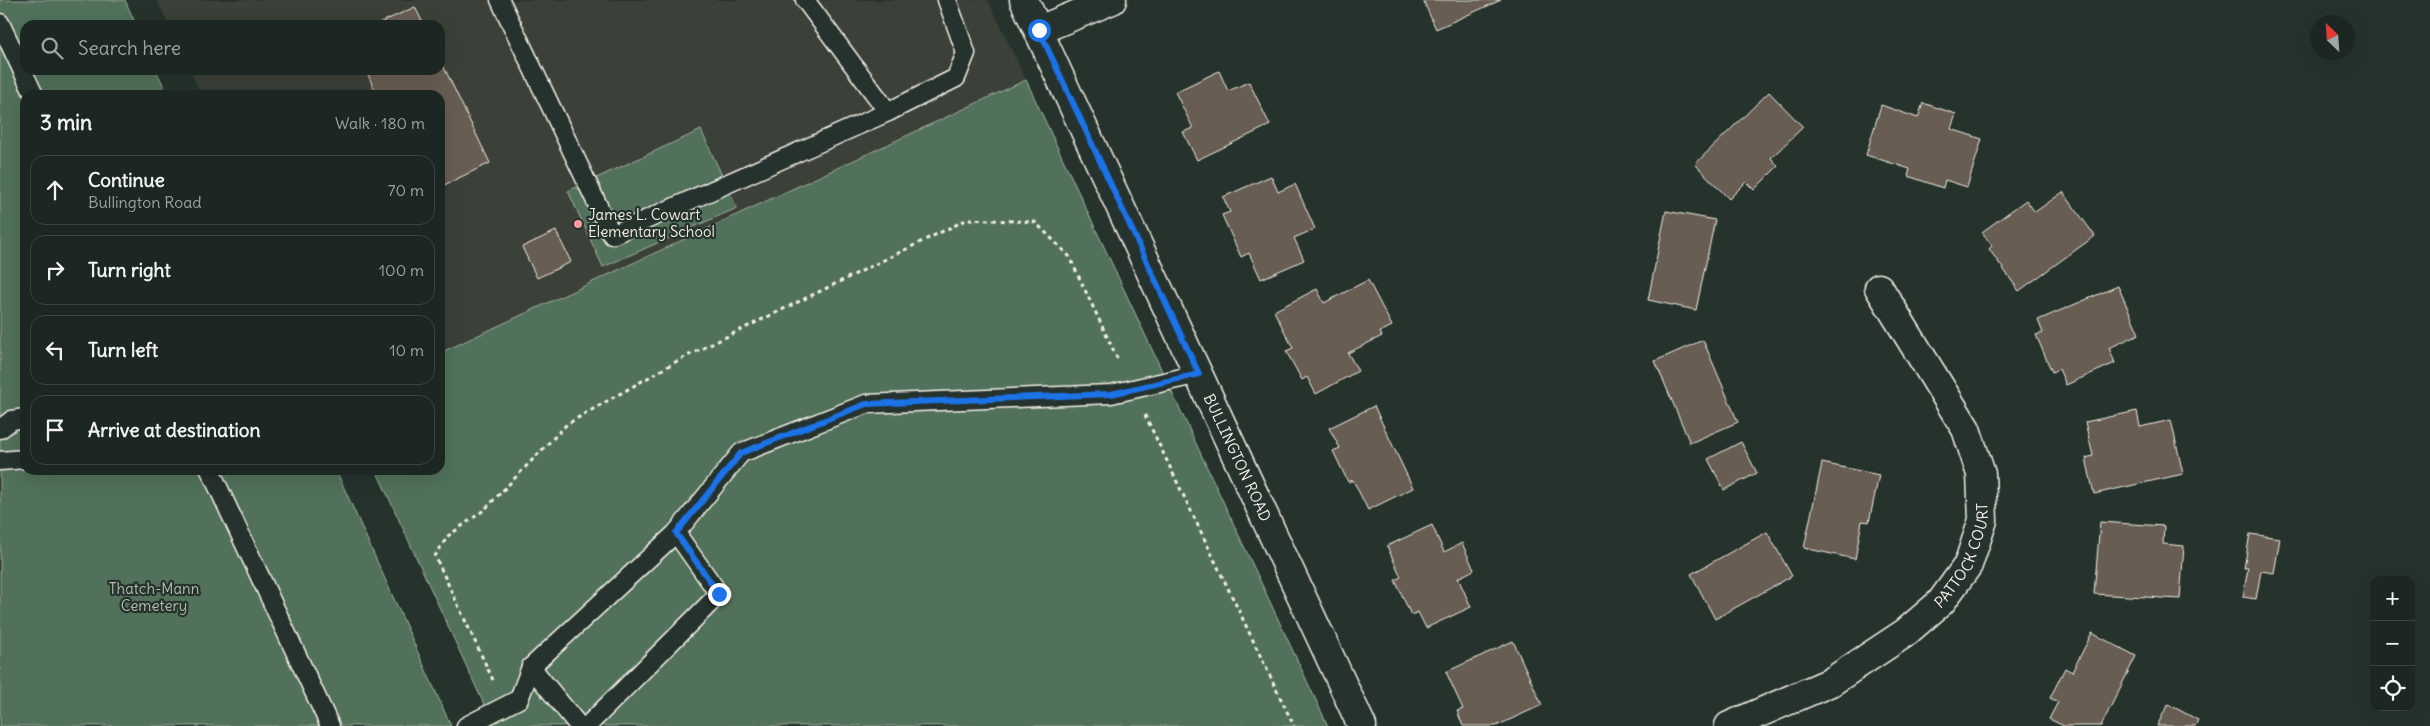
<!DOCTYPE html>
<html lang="en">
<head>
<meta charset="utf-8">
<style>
  :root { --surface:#1c2622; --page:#252e2a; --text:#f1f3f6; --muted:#a0a5a5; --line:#3a4340 }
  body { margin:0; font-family:Delius,sans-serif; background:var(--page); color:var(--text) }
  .controls { position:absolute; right:15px; bottom:15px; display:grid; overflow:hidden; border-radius:10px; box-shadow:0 5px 20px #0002 }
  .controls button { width:45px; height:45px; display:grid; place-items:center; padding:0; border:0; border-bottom:1px solid var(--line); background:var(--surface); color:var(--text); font:25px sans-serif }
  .compass { position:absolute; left:2310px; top:15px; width:45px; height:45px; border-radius:50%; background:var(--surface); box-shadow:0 5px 20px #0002; rotate:335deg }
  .stop { position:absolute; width:15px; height:15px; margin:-11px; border:4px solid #1a73e8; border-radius:50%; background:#fff }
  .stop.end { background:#1a73e8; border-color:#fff; box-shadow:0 1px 5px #0008 }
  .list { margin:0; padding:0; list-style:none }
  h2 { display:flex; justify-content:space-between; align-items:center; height:65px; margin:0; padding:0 20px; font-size:21px }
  h2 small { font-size:16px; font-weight:400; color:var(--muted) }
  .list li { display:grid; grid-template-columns:32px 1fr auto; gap:15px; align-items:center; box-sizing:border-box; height:70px; margin:0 10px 10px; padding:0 10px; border:1px solid var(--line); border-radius:15px }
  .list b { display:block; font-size:19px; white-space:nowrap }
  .list p { margin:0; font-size:16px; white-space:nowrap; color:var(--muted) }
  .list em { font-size:16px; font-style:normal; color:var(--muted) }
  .icon { flex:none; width:28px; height:28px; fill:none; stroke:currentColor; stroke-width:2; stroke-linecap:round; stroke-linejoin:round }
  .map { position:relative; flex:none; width:2430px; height:726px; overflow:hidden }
  .search { position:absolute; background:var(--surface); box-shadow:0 5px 20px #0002; left:20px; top:20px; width:425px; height:55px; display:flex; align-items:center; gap:12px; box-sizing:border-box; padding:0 18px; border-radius:15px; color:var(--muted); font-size:19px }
  .panel { position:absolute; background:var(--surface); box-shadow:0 5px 20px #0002; left:20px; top:90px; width:425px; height:385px; border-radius:15px }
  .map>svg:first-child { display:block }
  .built { fill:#3a4038 }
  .green { fill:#51715a; stroke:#a2b1a1 }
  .building { fill:#675d52; stroke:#f4f1e8 }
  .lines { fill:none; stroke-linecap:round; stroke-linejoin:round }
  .lane-casing { stroke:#f4f1e8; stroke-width:21 }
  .street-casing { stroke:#f4f1e8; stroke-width:31 }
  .path { stroke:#f4f1e8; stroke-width:3; stroke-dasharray:4 4; stroke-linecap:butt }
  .lane { stroke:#26332d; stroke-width:18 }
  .street { stroke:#26332d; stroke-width:28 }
  .route { stroke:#1a73e8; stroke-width:6 }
  .poi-dot { fill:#ff9aa2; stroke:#26332d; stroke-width:2 }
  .labels { text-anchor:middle; stroke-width:4.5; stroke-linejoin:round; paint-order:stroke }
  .poi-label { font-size:15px; fill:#f4f1e8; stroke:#26332d; text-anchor:start }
  .street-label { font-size:15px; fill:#f4f1e8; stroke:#26332d }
  .park-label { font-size:15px; fill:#b3beaf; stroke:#26332d }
</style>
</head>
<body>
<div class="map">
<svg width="2430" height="726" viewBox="0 0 2430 726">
  <rect width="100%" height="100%" fill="#26332d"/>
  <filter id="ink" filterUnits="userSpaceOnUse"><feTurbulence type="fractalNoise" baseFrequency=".02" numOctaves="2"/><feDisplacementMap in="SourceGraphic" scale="10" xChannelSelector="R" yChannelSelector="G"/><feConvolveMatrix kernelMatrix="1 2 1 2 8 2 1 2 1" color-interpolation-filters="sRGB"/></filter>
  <g filter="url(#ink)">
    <polygon class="built" points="157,0 988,0 1026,80 440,353 440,95 201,95 190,70 440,70 440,25 169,25"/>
    <g class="green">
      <polygon points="0,0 125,0 136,25 25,25 25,70 156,70 168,95 25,95 25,470 336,470 451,726 0,726"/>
      <polygon points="1026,80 1328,726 494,726 376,470 440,470 440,353"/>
      <polygon points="701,130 737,208 603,267 568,191"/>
    </g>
    <g class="building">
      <polygon points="1423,0 1501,0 1436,29"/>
      <polygon points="415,7 424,25 375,25"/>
      <polygon points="440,59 490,163 440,187 440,95 377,95 366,70 440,70"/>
      <polygon points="1219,71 1228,91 1249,82 1270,125 1197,160 1183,132 1193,128 1175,92"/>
      <polygon points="1769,92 1803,127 1771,158 1778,166 1754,190 1746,182 1729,199 1695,164"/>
      <polygon points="1923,103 1956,114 1951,129 1982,139 1967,187 1945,180 1943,188 1908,176 1910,169 1866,155 1881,105 1918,118"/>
      <polygon points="1271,176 1278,192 1295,184 1315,229 1294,238 1304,260 1261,279 1249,253 1241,257 1222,215 1230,212 1223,197"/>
      <polygon points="2063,192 2095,236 2019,291 1989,249 1992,246 1982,232 2026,200 2035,212"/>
      <polygon points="1666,211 1715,220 1696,310 1648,300"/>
      <polygon points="556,231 571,262 537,278 522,247"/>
      <polygon points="1368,280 1392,326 1380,332 1382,336 1348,353 1358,371 1316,394 1307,377 1302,380 1286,351 1293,348 1274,311 1317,289 1324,303"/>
      <polygon points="2118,286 2139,334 2109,348 2115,363 2066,385 2059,369 2052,372 2036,335 2043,333 2038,320"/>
      <polygon points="1703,340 1738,422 1690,443 1655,361"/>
      <polygon points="1374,406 1413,488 1368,510 1353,480 1348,482 1333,451 1340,448 1329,428"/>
      <polygon points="2137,411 2140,427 2171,420 2183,474 2094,494 2086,458 2093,456 2085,422"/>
      <polygon points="1741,442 1757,473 1724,490 1708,459"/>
      <polygon points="1822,463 1879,475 1869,522 1862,521 1855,559 1804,548"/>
      <polygon points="2100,522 2164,526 2163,544 2184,546 2180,599 2094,594"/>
      <polygon points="1432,525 1444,552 1462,543 1474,570 1458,578 1471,607 1426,628 1418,612 1411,615 1395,580 1401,577 1387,546"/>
      <polygon points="1767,532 1792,576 1715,619 1691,574"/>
      <polygon points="2250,534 2280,538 2274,573 2261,571 2256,599 2243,597 2248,568 2244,568"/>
      <polygon points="2092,633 2136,656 2101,726 2064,726 2049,719 2058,702 2050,698 2065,668 2072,672"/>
      <polygon points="1513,641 1542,705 1496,726 1463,726 1457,711 1463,709 1446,672"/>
      <polygon points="2168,704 2198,720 2195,726 2157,726"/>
    </g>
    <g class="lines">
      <g class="lane-casing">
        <g id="lane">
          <polyline points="500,0 612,235 888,112 956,78 966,53 947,0"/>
          <polyline points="805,0 888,112"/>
          <polyline points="0,23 34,95"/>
          <polyline points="0,429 12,420 25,418"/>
          <polyline points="0,461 25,459"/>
          <polyline points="210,470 330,726"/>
          <polyline points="466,726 519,699 531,667"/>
          <polyline points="579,726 531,667 676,533 741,453 866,404 1111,394 1199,374"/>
          <polyline points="587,726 719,594 676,533"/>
        </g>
      </g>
      <g class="street-casing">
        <g id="street">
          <path id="s1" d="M1024,0L1362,726"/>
          <polyline points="1039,30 1112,0"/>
          <path id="s2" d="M1729,726L1831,682L1905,633L1941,602L1968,565L1983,520L1981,474L1966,429L1879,288"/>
        </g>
      </g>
      <g class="path">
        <polyline points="1145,415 1294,726"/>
        <polyline points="493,680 435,556 448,536 484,510 567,424 679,360 968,219 1035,222 1069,256 1119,362"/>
      </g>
      <use href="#lane" class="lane"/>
      <use href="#street" class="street"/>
    </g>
  </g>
  <g class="lines" filter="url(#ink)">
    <polyline class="route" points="719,594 676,533 741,453 866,404 1111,394 1199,374 1039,30"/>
  </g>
  <circle class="poi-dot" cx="578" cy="224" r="5"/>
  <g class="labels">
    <g class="poi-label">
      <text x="588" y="220">James L. Cowart<tspan x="588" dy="17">Elementary School</tspan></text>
    </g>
    <g class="street-label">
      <text dy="5" stroke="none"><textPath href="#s1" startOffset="505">BULLINGTON ROAD</textPath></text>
      <text dy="5" stroke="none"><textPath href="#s2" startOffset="300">PATTOCK COURT</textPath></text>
    </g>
    <g class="park-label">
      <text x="154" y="594">Thatch-Mann<tspan x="154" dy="17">Cemetery</tspan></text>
    </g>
  </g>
</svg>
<div class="controls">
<button>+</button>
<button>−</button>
<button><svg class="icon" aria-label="locate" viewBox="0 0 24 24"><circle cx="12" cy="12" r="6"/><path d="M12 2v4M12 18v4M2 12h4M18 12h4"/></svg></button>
</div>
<svg class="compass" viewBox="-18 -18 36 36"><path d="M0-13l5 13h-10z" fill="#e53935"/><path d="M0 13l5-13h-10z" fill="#a0a5a5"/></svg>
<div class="stop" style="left:1039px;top:30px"></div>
<div class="stop end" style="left:719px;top:594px"></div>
<div class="search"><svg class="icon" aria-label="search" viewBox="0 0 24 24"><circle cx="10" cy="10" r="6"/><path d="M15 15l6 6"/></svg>Search here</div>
<section class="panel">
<h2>3 min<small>Walk · 180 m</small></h2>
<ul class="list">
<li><svg class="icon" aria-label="ahead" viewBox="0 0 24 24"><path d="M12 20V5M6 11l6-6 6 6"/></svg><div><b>Continue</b><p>Bullington Road</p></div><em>70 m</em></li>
<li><svg class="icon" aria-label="right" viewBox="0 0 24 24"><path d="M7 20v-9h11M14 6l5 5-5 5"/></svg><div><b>Turn right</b></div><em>100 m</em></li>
<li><svg class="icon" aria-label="left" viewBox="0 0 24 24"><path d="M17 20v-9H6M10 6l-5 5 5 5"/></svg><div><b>Turn left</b></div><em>10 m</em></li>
<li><svg class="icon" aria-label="arrive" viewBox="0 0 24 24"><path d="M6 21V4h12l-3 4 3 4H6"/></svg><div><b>Arrive at destination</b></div></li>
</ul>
</section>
</div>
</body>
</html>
